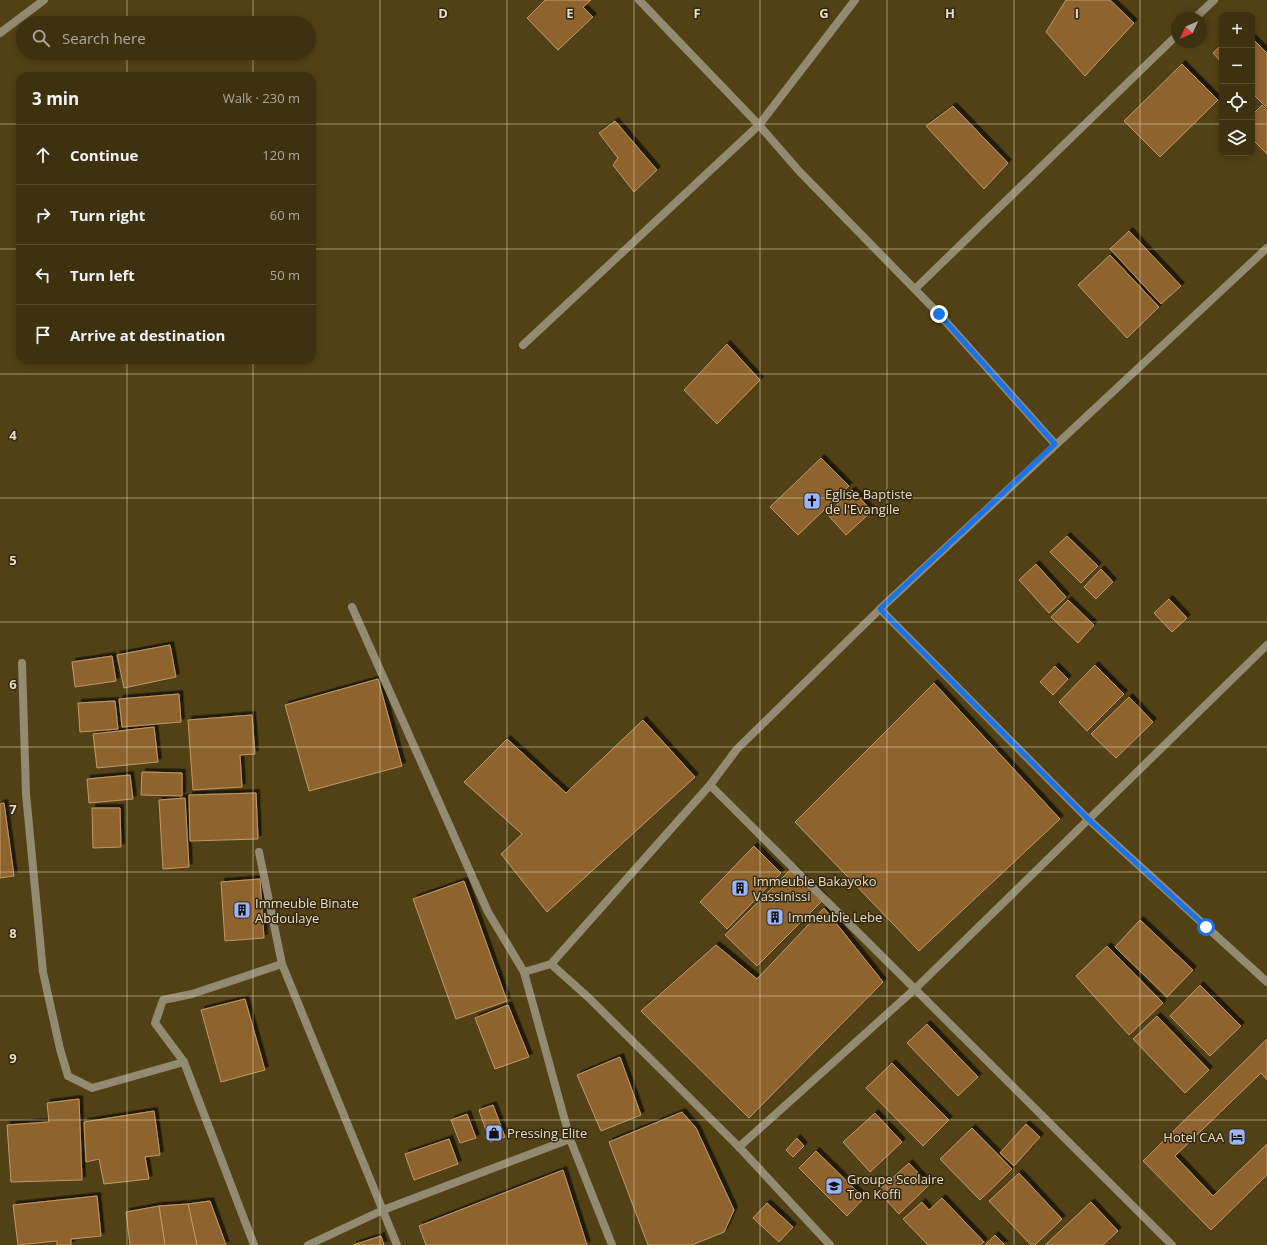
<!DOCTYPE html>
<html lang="en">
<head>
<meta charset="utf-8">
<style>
  :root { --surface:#3d3110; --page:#443919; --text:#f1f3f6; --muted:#ada99f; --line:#564c30 }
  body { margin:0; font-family:"Open Sans",sans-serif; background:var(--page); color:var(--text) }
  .controls { position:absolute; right:12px; top:12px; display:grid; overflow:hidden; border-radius:8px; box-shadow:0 2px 6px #0003 }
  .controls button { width:36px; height:36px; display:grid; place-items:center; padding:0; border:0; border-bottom:1px solid var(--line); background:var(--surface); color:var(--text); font:20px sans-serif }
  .compass { position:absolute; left:1171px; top:12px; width:36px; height:36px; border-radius:50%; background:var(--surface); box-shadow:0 2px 6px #0003; rotate:226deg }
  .stop { position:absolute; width:12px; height:12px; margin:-9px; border:3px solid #1a73e8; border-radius:50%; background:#fff }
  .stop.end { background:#1a73e8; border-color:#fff; box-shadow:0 1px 4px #0008 }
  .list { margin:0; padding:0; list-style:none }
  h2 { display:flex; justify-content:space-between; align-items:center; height:52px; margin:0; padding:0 16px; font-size:17px }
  h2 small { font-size:13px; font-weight:400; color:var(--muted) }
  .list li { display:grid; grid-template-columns:26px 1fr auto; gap:12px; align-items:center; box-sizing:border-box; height:60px; padding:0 16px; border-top:1px solid var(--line) }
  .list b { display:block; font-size:15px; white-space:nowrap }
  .list em { font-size:13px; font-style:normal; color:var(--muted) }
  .icon { flex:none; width:22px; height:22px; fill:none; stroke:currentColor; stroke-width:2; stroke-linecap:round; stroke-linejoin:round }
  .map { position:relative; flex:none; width:1267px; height:1245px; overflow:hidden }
  .search { position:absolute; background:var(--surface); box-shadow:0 2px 6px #0003; left:16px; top:16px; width:300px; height:44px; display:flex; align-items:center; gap:10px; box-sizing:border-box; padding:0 14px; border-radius:22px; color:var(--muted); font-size:15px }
  .panel { position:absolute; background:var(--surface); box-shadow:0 2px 6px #0003; left:16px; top:72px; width:300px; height:292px; border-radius:12px }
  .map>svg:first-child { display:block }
  .building { fill:#8f642f; stroke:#c29869; filter:url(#shadow) }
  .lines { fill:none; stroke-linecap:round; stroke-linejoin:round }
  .street { stroke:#938a72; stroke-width:8 }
  .route { stroke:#1a73e8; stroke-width:5 }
  .grid { fill:none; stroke:#e8ddc0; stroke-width:1; stroke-opacity:0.55 }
  .labels { text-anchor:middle; stroke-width:3; stroke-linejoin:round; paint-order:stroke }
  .poi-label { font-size:13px; fill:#e8ddc0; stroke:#322811; text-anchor:start }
  .grid-label { font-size:13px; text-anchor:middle; font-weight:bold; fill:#e8ddc0; stroke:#322811; stroke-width:3; stroke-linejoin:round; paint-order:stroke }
</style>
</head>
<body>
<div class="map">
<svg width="1267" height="1245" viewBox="0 0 1267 1245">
  <defs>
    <filter id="shadow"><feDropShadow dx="3.5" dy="-3.5" stdDeviation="0" flood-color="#0009"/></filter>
  </defs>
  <rect width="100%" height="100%" fill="#514115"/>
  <g class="building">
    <polygon points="545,0 591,0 583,7 593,17 558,50 527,18"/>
    <polygon points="1066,0 1110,0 1134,23 1085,76 1046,32"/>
    <polygon points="1252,38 1267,53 1267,108 1252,93"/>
    <polygon points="1222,44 1222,63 1213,53"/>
    <polygon points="1182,64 1218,100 1160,157 1124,121"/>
    <polygon points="1262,105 1267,110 1267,154 1252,139 1252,115"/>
    <polygon points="953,106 1008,163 984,189 926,126"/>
    <polygon points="615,121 657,170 634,192 613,165 618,158 599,133"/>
    <polygon points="1129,231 1181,286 1161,304 1110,249"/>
    <polygon points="1110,255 1159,307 1127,338 1078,285"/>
    <polygon points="727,344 760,380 717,424 684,390"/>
    <polygon points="821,458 849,486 798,535 770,507"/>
    <polygon points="852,490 872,511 846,535 827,514"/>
    <polygon points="1067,536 1098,566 1081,583 1050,552"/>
    <polygon points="1036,564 1066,597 1049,613 1019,580"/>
    <polygon points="1101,569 1113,582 1096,599 1084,587"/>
    <polygon points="1169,599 1187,618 1172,632 1154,613"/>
    <polygon points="1068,600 1094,625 1078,643 1051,617"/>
    <polygon points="170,645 176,677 124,688 117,655"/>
    <polygon points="112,656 116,681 75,687 72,662"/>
    <polygon points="1095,665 1124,694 1087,731 1059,702"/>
    <polygon points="1055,666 1068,679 1053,695 1040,682"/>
    <polygon points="378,679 402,766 309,791 285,705"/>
    <polygon points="934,683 1060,819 919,951 795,822"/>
    <polygon points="179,694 181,722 122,727 119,699"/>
    <polygon points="1129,697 1153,722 1116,758 1091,734"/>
    <polygon points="115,701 118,729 80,732 78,703"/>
    <polygon points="252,715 255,754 240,755 242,787 193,790 188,720"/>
    <polygon points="643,720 695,777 547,912 501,854 522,834 464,782 507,739 566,793"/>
    <polygon points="154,727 158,762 97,768 93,734"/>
    <polygon points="142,772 182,773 182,796 141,795"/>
    <polygon points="130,775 133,799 89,803 87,779"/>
    <polygon points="256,793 258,839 190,841 189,795"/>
    <polygon points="185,798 189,867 163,869 159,800"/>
    <polygon points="4,803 14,876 0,878 0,804"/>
    <polygon points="92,808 120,808 121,847 93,848"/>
    <polygon points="754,846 781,873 727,929 700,902"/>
    <polygon points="792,868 824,899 757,966 725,935"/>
    <polygon points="260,879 264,938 225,941 221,882"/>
    <polygon points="464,881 507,1001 456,1019 413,899"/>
    <polygon points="824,908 883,982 749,1118 641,1011 716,945 757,979"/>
    <polygon points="1140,920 1193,970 1167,997 1115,947"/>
    <polygon points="1107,946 1163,1003 1129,1035 1076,976"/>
    <polygon points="1200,985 1241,1026 1210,1056 1170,1016"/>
    <polygon points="245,999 265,1070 221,1082 201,1010"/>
    <polygon points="508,1005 529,1057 495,1069 475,1018"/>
    <polygon points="1157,1016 1209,1070 1185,1093 1133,1039"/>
    <polygon points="927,1024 978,1077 958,1096 907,1043"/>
    <polygon points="1267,1039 1267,1080 1261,1073 1175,1156 1213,1196 1267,1144 1267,1175 1211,1230 1143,1161"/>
    <polygon points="620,1057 641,1115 601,1131 577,1075"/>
    <polygon points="892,1063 949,1120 923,1146 866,1088"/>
    <polygon points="79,1099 82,1180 11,1182 7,1125 49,1122 47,1103"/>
    <polygon points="493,1105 505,1137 490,1142 479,1110"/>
    <polygon points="154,1111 160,1155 145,1157 149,1179 104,1184 99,1159 86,1162 84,1122"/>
    <polygon points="682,1112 696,1128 734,1210 724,1232 692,1245 648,1245 609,1142"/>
    <polygon points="875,1113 902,1142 870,1172 843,1142"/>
    <polygon points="467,1114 476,1138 460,1143 451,1120"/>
    <polygon points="1026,1124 1040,1137 1014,1166 1000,1153"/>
    <polygon points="972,1128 1012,1169 980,1200 940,1159"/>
    <polygon points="797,1138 804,1146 793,1157 786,1150"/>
    <polygon points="449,1139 458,1164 414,1180 405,1154"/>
    <polygon points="816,1151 864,1198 847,1216 799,1168"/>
    <polygon points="909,1163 929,1185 899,1214 878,1191"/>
    <polygon points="563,1170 587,1245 426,1245 419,1226"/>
    <polygon points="1019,1173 1062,1219 1035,1245 1031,1245 989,1201"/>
    <polygon points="97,1196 101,1236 71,1239 71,1245 57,1245 57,1241 18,1245 13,1205"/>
    <polygon points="942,1198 984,1242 980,1245 928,1245 903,1219 922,1202 929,1210"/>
    <polygon points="210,1201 226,1245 197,1245 188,1204"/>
    <polygon points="1091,1202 1118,1231 1103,1245 1045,1245"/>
    <polygon points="767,1203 793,1227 779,1242 753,1218"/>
    <polygon points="188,1204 197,1245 165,1245 159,1206"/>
    <polygon points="159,1206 165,1245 130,1245 126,1212"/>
    <polygon points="995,1235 1005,1245 985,1245"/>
    <polygon points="381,1236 384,1245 353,1245"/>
  </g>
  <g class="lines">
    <g class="street">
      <polyline points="639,0 759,125 799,171 939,314 1055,444"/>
      <polyline points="1195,18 1214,0"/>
      <polyline points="0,33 44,0"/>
      <polyline points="915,289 1177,35"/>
      <polyline points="523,345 759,125 855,0"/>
      <polyline points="352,607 488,912 524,972 570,1139 612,1245"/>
      <polyline points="880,609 1088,819 1267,982"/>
      <polyline points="22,663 26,794 43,972 60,1049 68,1076 92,1088 184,1062"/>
      <polyline points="710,785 1172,1245"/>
      <polyline points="259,852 282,964 397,1245"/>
      <polyline points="551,964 710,785 737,749 880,609 1267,248"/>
      <polyline points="524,972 551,964 589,998 739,1147 830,1245"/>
      <polyline points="739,1147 916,988 1267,645"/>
      <polyline points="254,1245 184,1062 155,1023 163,1000 192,994 282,964"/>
      <polyline points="308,1245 383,1210 570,1139"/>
    </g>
  </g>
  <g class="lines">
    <polyline class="route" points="939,314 1055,444 880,609 1088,819 1206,927"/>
  </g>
  <path class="grid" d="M127,0V23M253,0V23M380,0V1245M507,0V1245M634,0V1245M760,0V1245M887,0V1245M1014,0V1245M1140,0V1245M127,53V76M253,53V76M0,124H20M312,124H1222M1252,124H1267M0,249H20M312,249H1267M127,360V1245M253,360V1245M0,374H1267M0,498H1267M0,622H1267M0,747H1267M0,872H1267M0,996H1267M0,1120H1267"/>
  <defs>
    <g id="church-square" transform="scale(0.9)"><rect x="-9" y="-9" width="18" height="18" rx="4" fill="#9bb5fd" stroke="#322811"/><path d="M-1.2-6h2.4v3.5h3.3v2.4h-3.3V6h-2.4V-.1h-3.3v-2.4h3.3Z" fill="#111"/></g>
    <g id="building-square" transform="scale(0.9)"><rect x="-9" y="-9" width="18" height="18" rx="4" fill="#9bb5fd" stroke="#322811"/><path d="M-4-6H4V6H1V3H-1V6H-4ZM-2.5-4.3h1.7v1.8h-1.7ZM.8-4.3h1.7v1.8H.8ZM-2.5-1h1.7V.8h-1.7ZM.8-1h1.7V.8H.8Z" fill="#111"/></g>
    <g id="shop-square" transform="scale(0.9)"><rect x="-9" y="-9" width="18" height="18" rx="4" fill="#9bb5fd" stroke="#322811"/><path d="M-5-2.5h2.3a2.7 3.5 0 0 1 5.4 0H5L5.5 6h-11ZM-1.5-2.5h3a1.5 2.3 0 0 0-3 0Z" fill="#111"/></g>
    <g id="hotel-square" transform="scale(0.9)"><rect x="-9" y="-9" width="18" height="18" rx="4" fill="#9bb5fd" stroke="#322811"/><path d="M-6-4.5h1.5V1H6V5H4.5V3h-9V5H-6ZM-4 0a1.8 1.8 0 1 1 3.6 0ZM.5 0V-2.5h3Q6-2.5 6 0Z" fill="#111"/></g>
    <g id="school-square" transform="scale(0.9)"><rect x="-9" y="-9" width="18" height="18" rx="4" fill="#9bb5fd" stroke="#322811"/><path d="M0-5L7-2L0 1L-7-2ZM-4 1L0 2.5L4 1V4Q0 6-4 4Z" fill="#111"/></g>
  </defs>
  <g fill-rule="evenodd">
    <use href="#church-square" x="812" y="501"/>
    <use href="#building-square" x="740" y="888"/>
    <use href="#building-square" x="242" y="910"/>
    <use href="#building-square" x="775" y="917"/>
    <use href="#shop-square" x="494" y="1133"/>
    <use href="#hotel-square" x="1237" y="1137"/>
    <use href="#school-square" x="834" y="1186"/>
  </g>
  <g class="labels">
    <g class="poi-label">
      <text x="825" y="499">Eglise Baptiste<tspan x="825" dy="15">de l'Evangile</tspan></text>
      <text x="753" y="886">Immeuble Bakayoko<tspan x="753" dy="15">Vassinissi</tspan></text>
      <text x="255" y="908">Immeuble Binate<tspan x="255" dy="15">Abdoulaye</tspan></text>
      <text x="788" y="922">Immeuble Lebe</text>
      <text x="507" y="1138">Pressing Elite</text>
      <text x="1224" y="1142" text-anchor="end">Hotel CAA</text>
      <text x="847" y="1184">Groupe Scolaire<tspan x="847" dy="15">Ton Koffi</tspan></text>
    </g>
  </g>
  <g class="grid-label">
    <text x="443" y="18">D</text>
    <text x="570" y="18">E</text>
    <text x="697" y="18">F</text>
    <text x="824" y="18">G</text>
    <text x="950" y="18">H</text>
    <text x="1077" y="18">I</text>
    <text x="13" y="440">4</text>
    <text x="13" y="565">5</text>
    <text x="13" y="689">6</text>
    <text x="13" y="814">7</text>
    <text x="13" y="938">8</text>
    <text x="13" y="1063">9</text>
  </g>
</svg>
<div class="controls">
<button>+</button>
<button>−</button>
<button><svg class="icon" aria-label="locate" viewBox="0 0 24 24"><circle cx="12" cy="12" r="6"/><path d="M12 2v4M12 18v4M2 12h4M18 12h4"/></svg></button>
<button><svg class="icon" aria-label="layers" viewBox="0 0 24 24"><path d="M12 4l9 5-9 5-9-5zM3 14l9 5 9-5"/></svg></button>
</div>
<svg class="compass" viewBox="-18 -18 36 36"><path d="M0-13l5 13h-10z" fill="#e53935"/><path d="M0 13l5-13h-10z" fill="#ada99f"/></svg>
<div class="stop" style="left:1206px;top:927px"></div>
<div class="stop end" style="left:939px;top:314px"></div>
<div class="search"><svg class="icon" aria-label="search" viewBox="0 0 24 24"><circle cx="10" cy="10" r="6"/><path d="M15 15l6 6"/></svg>Search here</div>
<section class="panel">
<h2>3 min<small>Walk · 230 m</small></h2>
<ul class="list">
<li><svg class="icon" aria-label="ahead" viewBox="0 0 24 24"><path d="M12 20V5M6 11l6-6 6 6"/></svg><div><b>Continue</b></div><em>120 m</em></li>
<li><svg class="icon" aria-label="right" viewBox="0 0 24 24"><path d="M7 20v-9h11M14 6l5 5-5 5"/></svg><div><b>Turn right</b></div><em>60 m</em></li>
<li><svg class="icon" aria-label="left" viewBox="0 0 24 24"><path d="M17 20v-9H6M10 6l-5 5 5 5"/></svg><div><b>Turn left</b></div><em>50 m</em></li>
<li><svg class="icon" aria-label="arrive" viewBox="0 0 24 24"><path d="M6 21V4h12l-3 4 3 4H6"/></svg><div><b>Arrive at destination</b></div></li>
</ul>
</section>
</div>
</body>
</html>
